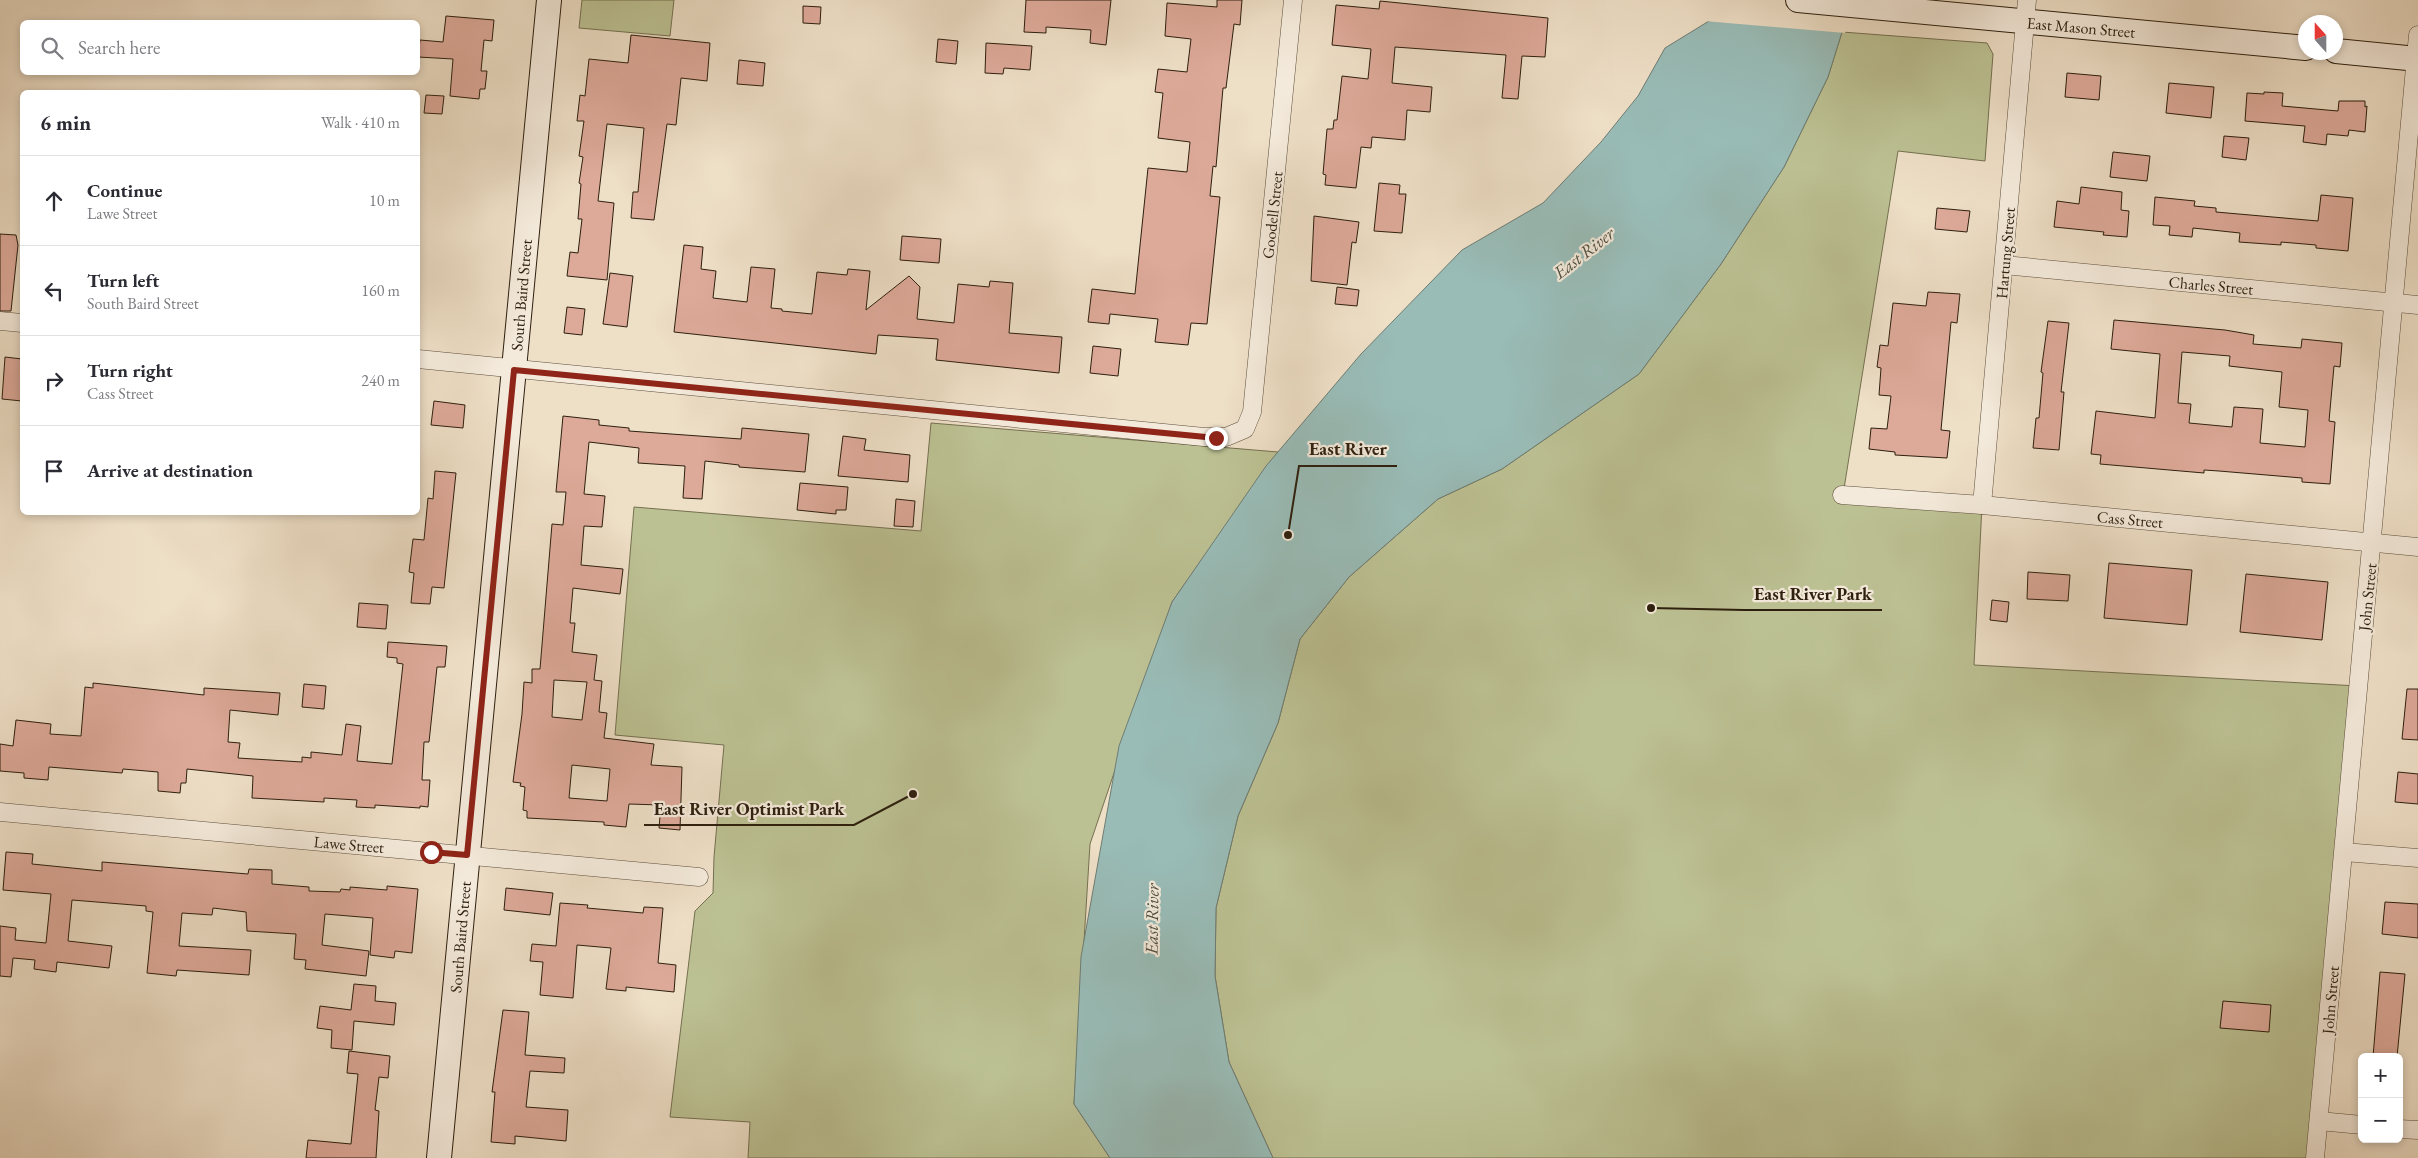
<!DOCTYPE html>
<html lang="en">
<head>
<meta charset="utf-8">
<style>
  :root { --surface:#fff; --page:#f7f7f7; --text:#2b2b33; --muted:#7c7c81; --line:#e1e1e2 }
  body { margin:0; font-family:"EB Garamond",serif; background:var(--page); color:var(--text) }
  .controls { position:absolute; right:15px; bottom:15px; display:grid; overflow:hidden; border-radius:8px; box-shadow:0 2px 8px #0003 }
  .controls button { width:45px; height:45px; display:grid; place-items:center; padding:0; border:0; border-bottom:1px solid var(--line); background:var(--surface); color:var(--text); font:25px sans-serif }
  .compass { position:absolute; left:2298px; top:15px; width:45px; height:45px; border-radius:50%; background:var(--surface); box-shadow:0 2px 8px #0003; rotate:339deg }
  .stop { position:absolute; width:15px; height:15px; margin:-11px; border:4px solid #8f2418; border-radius:50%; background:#fff }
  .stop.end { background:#8f2418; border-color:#fff; box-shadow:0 1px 5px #0008 }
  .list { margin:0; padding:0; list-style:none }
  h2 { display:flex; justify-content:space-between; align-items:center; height:65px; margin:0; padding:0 20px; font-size:21px }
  h2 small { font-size:16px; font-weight:400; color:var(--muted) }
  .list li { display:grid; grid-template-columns:32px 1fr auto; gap:15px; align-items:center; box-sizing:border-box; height:90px; padding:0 20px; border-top:1px solid var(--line) }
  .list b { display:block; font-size:19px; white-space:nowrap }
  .list p { margin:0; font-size:16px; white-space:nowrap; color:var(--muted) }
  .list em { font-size:16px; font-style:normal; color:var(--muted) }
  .icon { flex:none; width:28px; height:28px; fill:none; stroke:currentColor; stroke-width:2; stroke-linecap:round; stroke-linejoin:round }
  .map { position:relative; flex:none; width:2418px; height:1158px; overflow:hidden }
  .search { position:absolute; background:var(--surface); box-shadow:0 2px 8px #0003; left:20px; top:20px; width:400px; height:55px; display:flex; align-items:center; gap:12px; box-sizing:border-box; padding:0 18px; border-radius:8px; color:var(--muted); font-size:19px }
  .panel { position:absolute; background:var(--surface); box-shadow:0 2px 8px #0003; left:20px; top:90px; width:400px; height:425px; border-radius:8px }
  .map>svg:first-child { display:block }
  .green { fill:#bcc193; stroke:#747050 }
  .water { fill:#99bcb7; stroke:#6e7d73 }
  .pier { fill:#eedfc7 }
  .building { fill:#dda999; stroke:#2d1f0e; fill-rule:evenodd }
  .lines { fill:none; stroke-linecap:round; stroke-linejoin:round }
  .street-casing { stroke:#5d4f3c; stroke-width:19 }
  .secondary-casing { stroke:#2d1f0e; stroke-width:26 }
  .street { stroke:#f4eadb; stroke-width:18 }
  .secondary { stroke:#f4eadb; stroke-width:24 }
  .route { stroke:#8f2418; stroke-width:6 }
  .labels { text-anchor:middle; stroke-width:4.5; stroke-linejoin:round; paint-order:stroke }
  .street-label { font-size:16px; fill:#2d1f0e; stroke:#f4eadb }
  .water-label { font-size:18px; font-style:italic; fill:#4d4e41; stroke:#f4eadb }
  .leader { fill:none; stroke:#2d1f0e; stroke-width:2 }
  .callout-dot { fill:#2d1f0e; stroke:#f4eadb; stroke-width:2 }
  .callout-label { font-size:18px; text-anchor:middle; font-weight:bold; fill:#2d1f0e; stroke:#f4eadb; stroke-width:4.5; stroke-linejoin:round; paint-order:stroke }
</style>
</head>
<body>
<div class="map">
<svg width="2418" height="1158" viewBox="0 0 2418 1158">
  <rect width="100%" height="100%" fill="#eedfc7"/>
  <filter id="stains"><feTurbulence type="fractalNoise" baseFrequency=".004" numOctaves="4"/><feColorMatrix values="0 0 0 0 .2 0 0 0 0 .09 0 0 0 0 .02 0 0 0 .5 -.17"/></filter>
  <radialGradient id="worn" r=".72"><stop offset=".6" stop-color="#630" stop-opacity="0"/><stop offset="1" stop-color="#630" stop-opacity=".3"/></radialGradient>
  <g class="green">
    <polygon points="582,0 674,0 670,36 579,28"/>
    <polygon points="1842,32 1987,43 1993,54 1985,161 1898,151 1843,495 1982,505 1974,665 2358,686 2315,1158 1273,1158 1229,1062 1215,976 1216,908 1238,816 1278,723 1300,639 1349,577 1438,499 1502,469 1639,374 1721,264 1784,167 1828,77"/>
    <polygon points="931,423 1278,452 1172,602 1090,844 1074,1104 1110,1158 748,1158 750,1122 670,1117 695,911 713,893 714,857 724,745 615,735 634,507 921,531"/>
  </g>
  <polygon class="water" points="1852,0 1828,77 1784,167 1721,264 1639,374 1502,469 1438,499 1349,577 1300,639 1278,723 1238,816 1216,908 1215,976 1229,1062 1273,1158 1110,1158 1074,1104 1081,957 1119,746 1172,602 1266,466 1361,354 1462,250 1543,203 1601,142 1638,96 1665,48 1709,21"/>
  <polygon class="pier" points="1704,0 1855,0 1845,33 1704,21 1707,19"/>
  <g class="building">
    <polygon points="1026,0 1111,0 1106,45 1090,43 1091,30 1046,27 1046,33 1024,32"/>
    <polygon points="1217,0 1242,0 1240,25 1234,24 1226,88 1223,88 1216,167 1213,166 1210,196 1220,197 1207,324 1191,323 1188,345 1155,342 1158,319 1110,314 1109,324 1088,322 1092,289 1135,294 1148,168 1187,172 1190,142 1158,138 1163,93 1155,92 1158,69 1187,72 1191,39 1165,36 1167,3 1217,7"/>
    <polygon points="1380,1 1548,18 1545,57 1522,56 1518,99 1502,98 1506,55 1395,47 1392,83 1432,87 1430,112 1407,110 1405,140 1372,137 1371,148 1361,147 1356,188 1325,185 1326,175 1323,174 1327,129 1333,129 1334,120 1337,120 1342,76 1368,79 1371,49 1332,45 1336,5 1379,9"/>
    <polygon points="803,6 821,7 820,24 803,23"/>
    <polygon points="446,16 494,20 492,41 484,40 481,71 487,71 485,89 480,89 479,99 450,96 453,59 418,57 420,40 443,42"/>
    <polygon points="631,35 710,43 707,81 681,78 676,125 667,124 654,220 631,218 633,192 638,192 644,128 607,124 598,201 614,203 607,280 567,276 570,252 578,253 582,219 578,219 581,184 579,183 583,157 579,156 584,121 577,121 580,95 585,96 589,59 628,63"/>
    <polygon points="938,39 958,41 956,64 936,62"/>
    <polygon points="986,43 1032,46 1030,70 1004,68 1003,74 985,73"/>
    <polygon points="739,60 765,63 763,86 737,84"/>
    <polygon points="2067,73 2101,76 2099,100 2065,97"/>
    <polygon points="2169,83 2214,87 2211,118 2166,113"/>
    <polygon points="2264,92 2283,93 2282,106 2338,111 2339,101 2365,101 2365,107 2367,106 2365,132 2349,130 2348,136 2327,134 2326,145 2303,142 2305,126 2245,121 2247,93 2264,94"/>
    <polygon points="426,95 444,96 442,114 424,113"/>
    <polygon points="2224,136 2249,138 2246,160 2222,157"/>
    <polygon points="2113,152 2150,156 2147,181 2110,177"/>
    <polygon points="1379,183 1400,185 1399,194 1406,194 1402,233 1374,231"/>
    <polygon points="2081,187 2122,192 2121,210 2129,211 2127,237 2103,235 2104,232 2054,227 2057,201 2079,204"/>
    <polygon points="2321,195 2353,198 2348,251 2316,248 2316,245 2281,242 2281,245 2239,242 2240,233 2193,228 2192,237 2169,235 2170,226 2153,225 2155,197 2195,201 2194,206 2216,208 2216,212 2318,221"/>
    <polygon points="1937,208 1970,211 1967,232 1935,229"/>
    <polygon points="1314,216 1359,222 1356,243 1352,242 1347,285 1311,281"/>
    <polygon points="0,234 16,235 18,245 11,311 0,311"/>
    <polygon points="902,236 941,239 939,263 900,260"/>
    <polygon points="684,245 703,247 701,269 716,271 713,298 747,302 751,267 775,269 771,308 782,309 782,311 812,314 817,272 847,275 848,269 870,271 866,310 909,276 920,287 917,319 954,323 958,284 989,287 990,281 1013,283 1009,333 1062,337 1059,373 936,360 938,339 878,335 876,354 674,332"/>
    <polygon points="610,273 633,276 627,327 603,324"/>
    <polygon points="1337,287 1359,290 1357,306 1335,304"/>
    <polygon points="1928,292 1960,294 1957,323 1951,322 1941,430 1950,431 1947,458 1895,455 1895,452 1869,449 1871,428 1887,429 1891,396 1879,395 1881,368 1877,367 1880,345 1888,346 1893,303 1926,306"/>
    <polygon points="567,307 585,309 582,335 564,333"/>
    <path d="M2114,320L2225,330L2254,335L2253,344L2301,348L2302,339L2342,343L2340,367L2334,366L2329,421L2335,422L2330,484L2302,482V478L2219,471L2204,470V473L2100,464L2101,455L2091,454L2096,411L2155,418L2160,354L2111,349ZM2182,352L2230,356L2229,366L2282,372L2279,407L2308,410L2305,447L2260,443L2263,409L2234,407L2232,427L2189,423L2191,404L2178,403Z"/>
    <polygon points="2048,321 2069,323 2061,392 2064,392 2059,450 2033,448 2036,418 2039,418 2043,373 2041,372"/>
    <polygon points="1093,346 1121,349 1118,376 1090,373"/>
    <polygon points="5,357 22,359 22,401 2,399"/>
    <polygon points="434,401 465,405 463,428 431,425"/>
    <path d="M563,416L599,420V425L629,428V431L741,439L742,428L809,434L805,472L739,467V465L705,461L702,499L683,498L685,466L638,463L639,448L589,442L584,494L605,496L602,527L584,526L581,565L623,569L620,594L573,588L570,623H575L572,652L597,655L594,680L602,681L599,712L607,713L604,738L654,744L651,765L682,767L680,830L659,828L661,805L629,804L626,827L604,825V822L527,818V811L523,810L525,787L520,786L521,783L513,782L522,714L524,682L532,683V669H540L552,524L563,525L566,492H556ZM554,680L587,682L582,720L552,717ZM572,765L610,769L607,801L569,798Z"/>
    <polygon points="843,436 866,439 864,450 910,455 908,482 838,476"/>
    <polygon points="435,471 456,473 444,588 432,587 430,604 411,603 414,573 409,572 413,539 424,540 428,498 433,499"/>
    <polygon points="800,483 848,487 846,510 836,510 836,514 797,510"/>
    <polygon points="896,499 915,501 913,527 894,526"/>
    <polygon points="2109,563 2192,570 2187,625 2104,618"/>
    <polygon points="2028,572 2070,575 2068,601 2027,599"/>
    <polygon points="2246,574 2328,582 2322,640 2240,632"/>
    <polygon points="1992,600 2009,602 2007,622 1990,620"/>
    <polygon points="359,603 388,605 386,629 357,627"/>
    <polygon points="388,642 447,646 445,667 437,667 429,742 424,742 422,780 430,780 428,807 420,806 420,808 375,805 375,808 356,807 357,800 324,798 324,802 252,798 253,776 187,769 186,783 181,783 180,793 158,791 158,772 123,769 122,773 49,767 48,780 24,778 24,773 0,771 0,744 13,746 16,720 51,724 50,734 81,736 85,687 93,688 93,683 204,695 204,688 280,693 278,715 230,710 228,742 240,743 238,758 302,762 302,757 311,758 311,752 342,755 346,724 361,726 357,761 392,764 403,664 397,663 397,658 387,657"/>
    <polygon points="304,684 326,686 324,709 302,707"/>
    <polygon points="2407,689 2418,689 2418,740 2402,739"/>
    <polygon points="2398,772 2418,774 2418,804 2395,802"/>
    <polygon points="6,852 33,854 32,864 102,871 102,862 248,874 249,869 272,870 272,884 309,887 309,891 340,892 341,889 350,890 350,887 387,890 387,886 418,889 412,953 395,951 394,958 370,955 373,918 325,914 322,945 369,951 366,976 305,969 306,960 294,959 296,934 247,931 246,912 213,908 212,915 182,913 179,946 251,950 249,975 177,970 176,976 147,973 153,912 146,911 146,906 72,900 68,941 112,946 109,968 57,962 56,972 34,969 35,960 13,958 11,977 0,976 0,926 16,928 15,940 46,943 51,894 3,890"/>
    <polygon points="506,888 553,893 550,915 504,910"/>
    <polygon points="2385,902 2418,904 2418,938 2382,934"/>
    <polygon points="560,903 588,905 587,908 643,913 644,907 663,908 658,963 676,965 674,992 626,987 626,991 606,989 611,948 577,945 573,998 540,995 543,962 530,961 532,944 556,946"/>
    <polygon points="2380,972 2405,974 2397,1057 2373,1057"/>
    <polygon points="354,984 376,986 375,1001 396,1003 394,1025 354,1021 352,1050 331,1048 332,1030 317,1028 320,1006 351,1010"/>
    <polygon points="2223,1001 2271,1005 2269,1032 2220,1028"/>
    <polygon points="503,1010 529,1012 525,1055 565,1058 564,1073 530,1071 526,1107 568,1110 566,1141 515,1136 515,1144 491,1142 495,1092 492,1092"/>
    <polygon points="349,1051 390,1056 388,1078 379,1077 375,1110 379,1111 376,1158 306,1158 308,1140 351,1144 358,1074 347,1073"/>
  </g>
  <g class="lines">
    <g class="street-casing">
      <g id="street">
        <polyline points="2004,265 2418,305"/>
        <polyline points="0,321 22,323"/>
        <polyline points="418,359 1204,437 1226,437 1245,429 1252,412 1293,0"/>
        <polyline points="1842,495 1982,505 2418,547"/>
        <polyline points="1982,505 2027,0"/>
        <polyline points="0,812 699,877"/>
        <polyline points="2344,852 2418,858"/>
        <polyline points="2319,1121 2362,1125"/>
        <polyline points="2399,1129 2418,1130"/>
        <polyline points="2315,1158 2418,35"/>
      </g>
    </g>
    <g class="secondary-casing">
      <g id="secondary">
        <polyline points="1798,0 2306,48"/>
        <polyline points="2336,51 2418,59"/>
        <polyline points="439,1158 549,0"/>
      </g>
    </g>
    <use href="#street" class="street"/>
    <use href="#secondary" class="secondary"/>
  </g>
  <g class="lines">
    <polyline class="route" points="431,852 467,855 514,370 1216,438"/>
  </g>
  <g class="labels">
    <g class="street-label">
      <text transform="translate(2081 27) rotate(5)" y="6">East Mason Street</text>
      <text transform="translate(1272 215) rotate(-84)" y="6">Goodell Street</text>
      <text transform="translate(2005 253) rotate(-85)" y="6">Hartung Street</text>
      <text transform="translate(2211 285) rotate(5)" y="6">Charles Street</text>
      <text transform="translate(521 295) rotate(-85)" y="6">South Baird Street</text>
      <text transform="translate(2130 519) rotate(5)" y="6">Cass Street</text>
      <text transform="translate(2367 597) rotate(-84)" y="6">John Street</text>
      <text transform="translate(349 844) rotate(5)" y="6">Lawe Street</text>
      <text transform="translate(460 937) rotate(-85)" y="6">South Baird Street</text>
      <text transform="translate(2330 1000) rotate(-85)" y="6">John Street</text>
    </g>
    <g class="water-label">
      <text transform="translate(1584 253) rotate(-38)" y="6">East River</text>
      <text transform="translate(1152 919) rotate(-89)" y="6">East River</text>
    </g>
  </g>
  <path class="leader" d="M1288 535L1299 466H1397M1651 608L1744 610H1882M913 794L854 825H644"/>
  <g class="callout-dot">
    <circle cx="1288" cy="535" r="5"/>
    <circle cx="1651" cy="608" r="5"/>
    <circle cx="913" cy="794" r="5"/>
  </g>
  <g class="callout-label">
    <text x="1348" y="455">East River</text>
    <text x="1813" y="600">East River Park</text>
    <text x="749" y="815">East River Optimist Park</text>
  </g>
  <rect width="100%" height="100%" filter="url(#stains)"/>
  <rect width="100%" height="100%" fill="url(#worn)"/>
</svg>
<div class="controls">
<button>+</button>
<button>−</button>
</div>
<svg class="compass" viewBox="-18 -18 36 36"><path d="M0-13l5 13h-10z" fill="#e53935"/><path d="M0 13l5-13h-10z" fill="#7c7c81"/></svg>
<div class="stop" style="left:431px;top:852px"></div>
<div class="stop end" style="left:1216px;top:438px"></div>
<div class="search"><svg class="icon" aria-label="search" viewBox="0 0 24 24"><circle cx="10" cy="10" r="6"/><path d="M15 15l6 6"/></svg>Search here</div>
<section class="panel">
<h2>6 min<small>Walk · 410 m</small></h2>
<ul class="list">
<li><svg class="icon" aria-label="ahead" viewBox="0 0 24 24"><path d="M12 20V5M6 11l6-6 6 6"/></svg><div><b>Continue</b><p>Lawe Street</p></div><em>10 m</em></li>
<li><svg class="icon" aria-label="left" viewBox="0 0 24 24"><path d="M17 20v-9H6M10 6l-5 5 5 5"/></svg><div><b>Turn left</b><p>South Baird Street</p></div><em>160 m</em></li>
<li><svg class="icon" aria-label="right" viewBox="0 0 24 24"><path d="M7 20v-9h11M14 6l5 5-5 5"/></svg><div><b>Turn right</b><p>Cass Street</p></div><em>240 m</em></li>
<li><svg class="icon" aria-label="arrive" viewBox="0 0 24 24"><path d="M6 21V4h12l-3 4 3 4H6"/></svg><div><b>Arrive at destination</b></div></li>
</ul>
</section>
</div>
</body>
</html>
